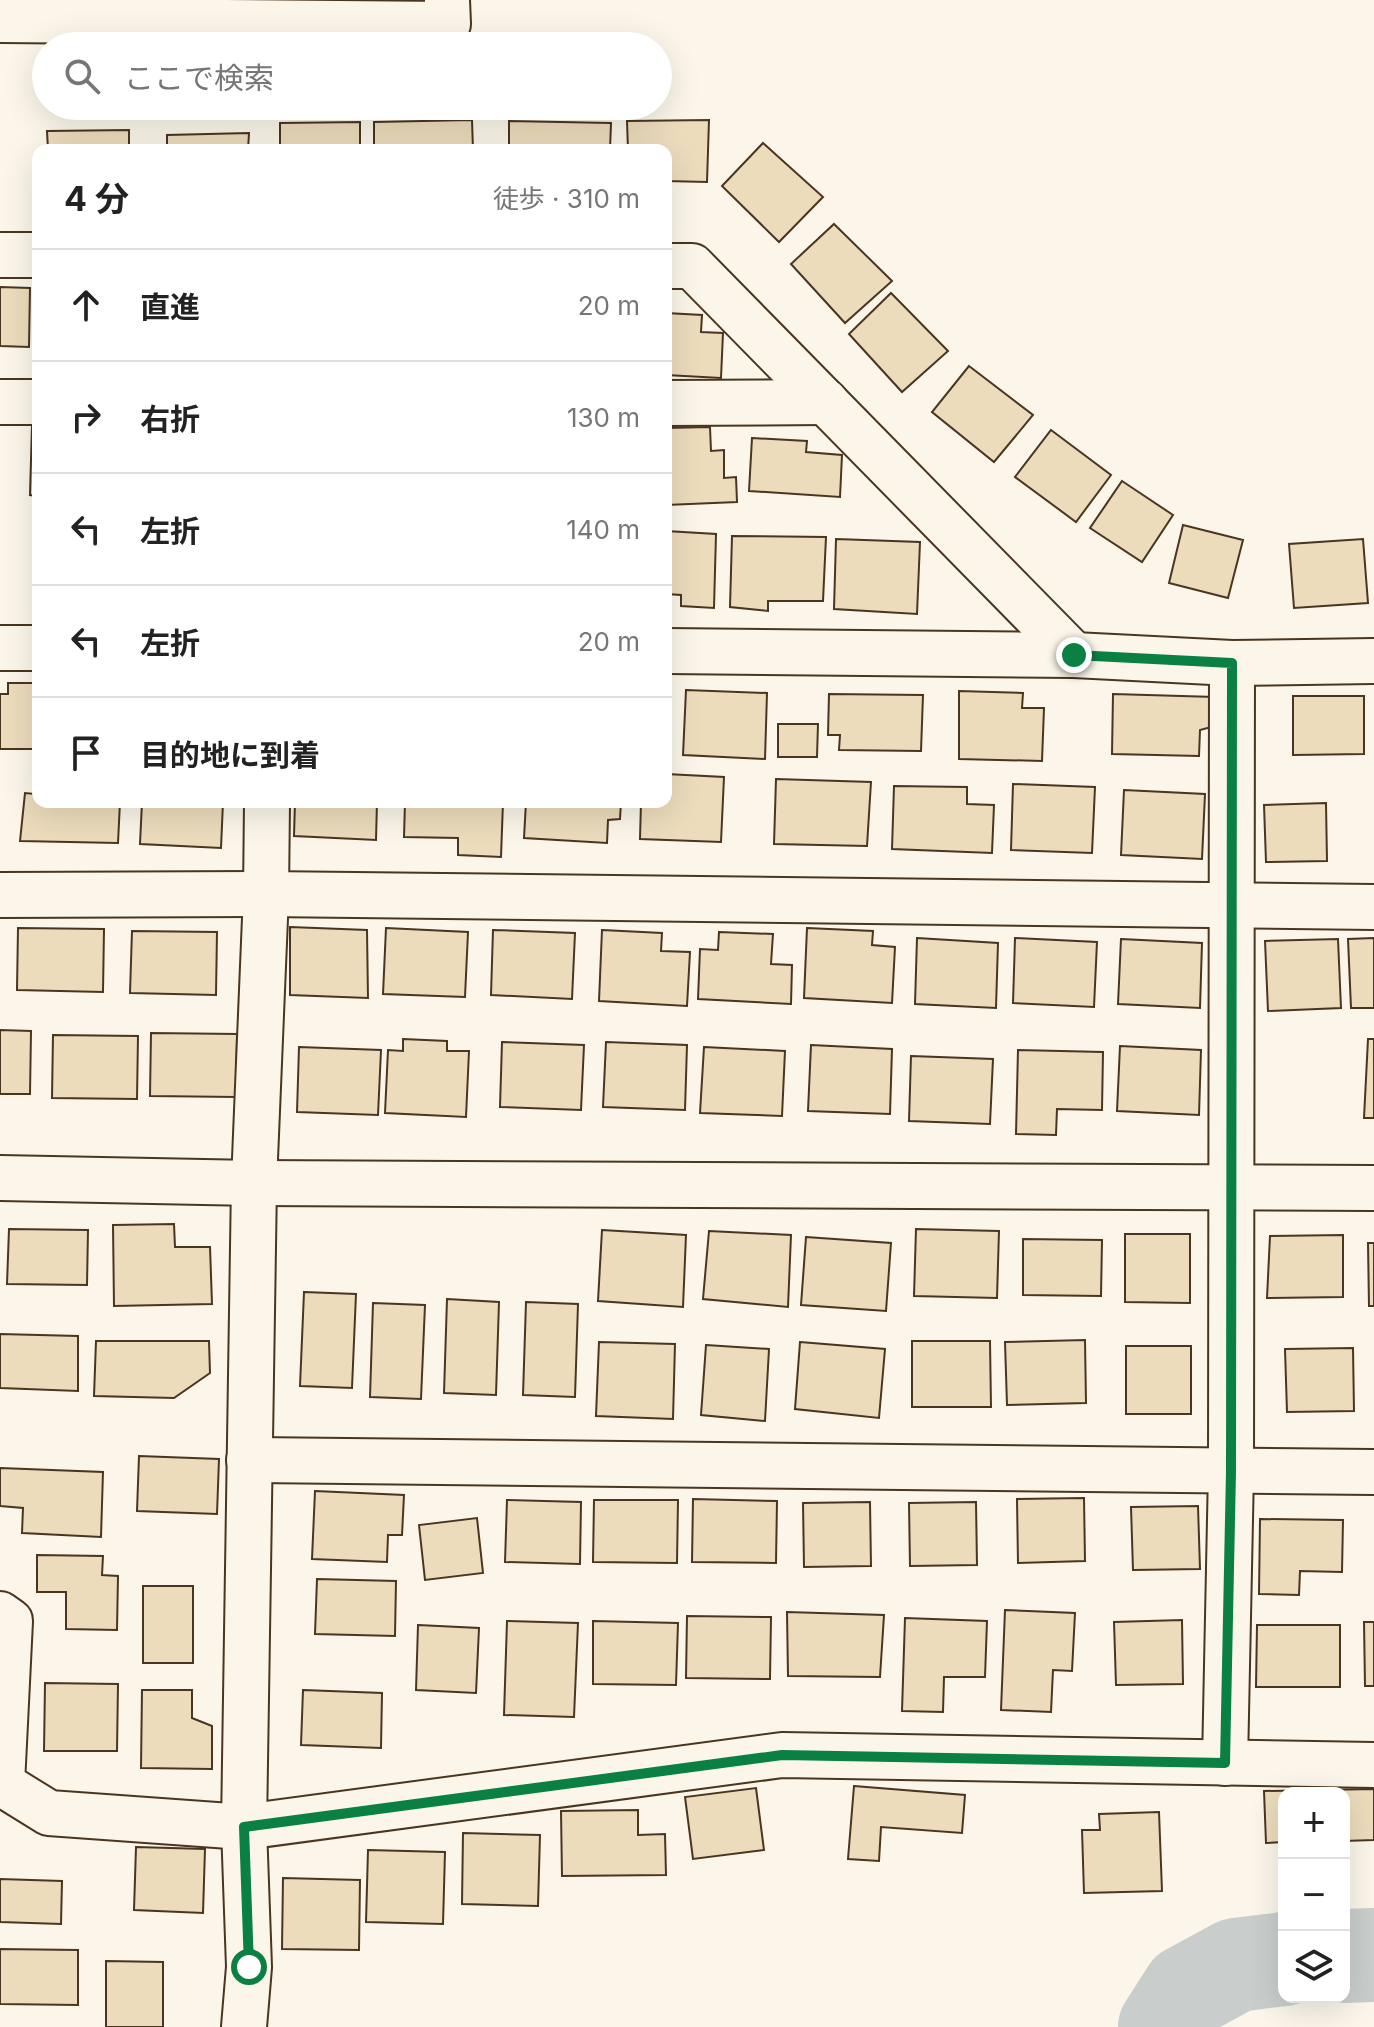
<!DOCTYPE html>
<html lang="ja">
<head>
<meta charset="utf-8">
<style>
  :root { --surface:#fff; --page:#f6f6f6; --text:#222; --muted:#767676; --line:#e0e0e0 }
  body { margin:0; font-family:Inter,"Noto Sans JP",sans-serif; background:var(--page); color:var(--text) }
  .controls { position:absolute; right:24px; bottom:24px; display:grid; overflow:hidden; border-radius:16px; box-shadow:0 8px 32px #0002 }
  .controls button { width:72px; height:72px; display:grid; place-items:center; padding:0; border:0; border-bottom:2px solid var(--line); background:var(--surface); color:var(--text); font:40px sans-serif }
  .stop { position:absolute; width:24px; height:24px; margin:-18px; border:6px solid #0b8043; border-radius:50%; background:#fff }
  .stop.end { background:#0b8043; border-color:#fff; box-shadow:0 2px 8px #0008 }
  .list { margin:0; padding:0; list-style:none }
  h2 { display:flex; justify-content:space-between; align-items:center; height:104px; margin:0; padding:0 32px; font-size:34px }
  h2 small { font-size:26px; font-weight:400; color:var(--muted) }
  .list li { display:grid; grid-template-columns:52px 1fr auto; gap:24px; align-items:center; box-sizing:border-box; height:112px; padding:0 32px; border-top:2px solid var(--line) }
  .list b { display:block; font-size:30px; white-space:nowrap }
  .list em { font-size:26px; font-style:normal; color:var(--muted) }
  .icon { flex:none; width:44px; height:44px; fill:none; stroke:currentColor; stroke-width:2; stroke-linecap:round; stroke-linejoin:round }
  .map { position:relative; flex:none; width:1374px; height:2027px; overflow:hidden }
  .search { position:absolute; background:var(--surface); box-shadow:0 8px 32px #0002; left:32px; top:32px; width:640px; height:88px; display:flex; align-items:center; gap:20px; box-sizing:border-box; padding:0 28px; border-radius:44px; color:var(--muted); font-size:30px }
  .panel { position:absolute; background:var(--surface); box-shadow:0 8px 32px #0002; left:32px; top:144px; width:640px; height:664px; border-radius:16px }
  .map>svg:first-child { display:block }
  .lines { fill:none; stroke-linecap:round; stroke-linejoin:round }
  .river { stroke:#c9cecd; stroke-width:94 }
  .building { fill:#ecdcbc; stroke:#4a3520; stroke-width:2 }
  .minor-casing { stroke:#4a3520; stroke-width:48 }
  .tertiary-casing { stroke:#4a3520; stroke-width:48 }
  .minor { stroke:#fbf6e9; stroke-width:44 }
  .tertiary { stroke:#fbf6e9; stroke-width:44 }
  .route { stroke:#0b8043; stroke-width:10 }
</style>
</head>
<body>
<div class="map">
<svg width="1374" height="2027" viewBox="0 0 1374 2027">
  <rect width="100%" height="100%" fill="#fbf6e9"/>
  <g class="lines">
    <g class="river">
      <polyline points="1344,1956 1374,1955"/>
      <polyline points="1165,2027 1188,1991 1236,1965 1284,1959"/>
    </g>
  </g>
  <g class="building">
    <polygon points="472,120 473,150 374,150 374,122"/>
    <polygon points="709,120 707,182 666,181 666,150 628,150 627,121"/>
    <polygon points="509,121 611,123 610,150 509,150"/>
    <polygon points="360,122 360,150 280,150 280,123"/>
    <polygon points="129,130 129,150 48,150 47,131"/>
    <polygon points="249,133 248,150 167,150 167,135"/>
    <polygon points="763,143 823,197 779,242 722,186"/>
    <polygon points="834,224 892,281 845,323 791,264"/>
    <polygon points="0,287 30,288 29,347 0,346"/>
    <polygon points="891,293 948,351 902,392 849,334"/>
    <polygon points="666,313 702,315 701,332 723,333 721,378 666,375"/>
    <polygon points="969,366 1033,415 994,462 932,412"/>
    <polygon points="32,425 38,425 38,496 30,495"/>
    <polygon points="710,427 711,451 724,450 724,478 736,477 737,502 666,505 666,428"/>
    <polygon points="1051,430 1111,475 1076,522 1015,477"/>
    <polygon points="752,438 807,441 806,452 842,455 840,497 749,491"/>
    <polygon points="1122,481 1173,515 1142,562 1090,528"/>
    <polygon points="1183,525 1243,540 1228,598 1169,583"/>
    <polygon points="666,531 716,534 714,608 681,606 681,595 666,594"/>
    <polygon points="732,536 826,537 823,601 768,601 768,611 730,607"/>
    <polygon points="836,539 920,542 917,614 834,609"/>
    <polygon points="1363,539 1368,603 1294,608 1289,544"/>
    <polygon points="8,683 38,683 38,749 0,749 0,694 8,694"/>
    <polygon points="686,690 767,693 765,759 683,755"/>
    <polygon points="959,691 1023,693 1022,708 1044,708 1042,761 959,759"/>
    <polygon points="829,694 923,695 921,751 839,750 840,735 828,735"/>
    <polygon points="1113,694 1215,697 1215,726 1200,730 1199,756 1112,754"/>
    <polygon points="1293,696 1364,696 1364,754 1293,755"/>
    <polygon points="778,724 818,724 817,757 778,757"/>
    <polygon points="666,774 724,777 721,842 640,839 641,802 666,802"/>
    <polygon points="36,775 38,802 120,802 118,843 20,841 25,793 35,794"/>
    <polygon points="776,779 871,782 867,846 774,844"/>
    <polygon points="1013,784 1095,787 1092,853 1011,850"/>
    <polygon points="894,786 967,787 967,804 994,805 992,853 892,849"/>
    <polygon points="1124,790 1205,794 1202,859 1121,855"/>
    <polygon points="142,802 223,802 221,848 140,844"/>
    <polygon points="295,802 377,802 376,840 294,836"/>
    <polygon points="405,802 503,802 501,857 458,855 458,838 404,837"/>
    <polygon points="526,802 621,802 620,819 608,820 607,843 524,838"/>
    <polygon points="1326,803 1327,861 1266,862 1264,805"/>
    <polygon points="290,927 367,930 368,998 290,995"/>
    <polygon points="18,928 104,929 103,992 17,990"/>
    <polygon points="386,928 468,932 465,997 383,994"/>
    <polygon points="807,928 873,931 872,945 895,947 892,1003 804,998"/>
    <polygon points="493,930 575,933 572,999 491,995"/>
    <polygon points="602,930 662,933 661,951 690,952 687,1006 599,1001"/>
    <polygon points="132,931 217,932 216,995 130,993"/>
    <polygon points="719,932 773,934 771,964 792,965 791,1004 698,999 700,949 718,950"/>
    <polygon points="917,938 998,943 996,1008 915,1004"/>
    <polygon points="1015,938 1097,942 1094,1007 1013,1003"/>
    <polygon points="1374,938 1374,1008 1351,1008 1348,939"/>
    <polygon points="1121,939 1202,943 1200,1008 1118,1004"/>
    <polygon points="1338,939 1341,1008 1268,1011 1265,941"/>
    <polygon points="0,1030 31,1031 30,1094 0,1094"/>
    <polygon points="151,1033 237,1034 236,1097 150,1096"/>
    <polygon points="53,1035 138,1036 137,1099 52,1098"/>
    <polygon points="403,1039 447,1041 447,1051 469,1051 466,1117 385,1113 388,1050 403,1051"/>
    <polygon points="1368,1039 1374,1039 1374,1118 1364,1118"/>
    <polygon points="502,1042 584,1045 581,1110 500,1107"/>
    <polygon points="606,1042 687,1045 685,1110 603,1107"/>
    <polygon points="811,1045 892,1049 890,1114 808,1111"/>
    <polygon points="1120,1046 1201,1050 1199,1115 1117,1111"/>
    <polygon points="299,1047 381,1050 378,1115 297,1112"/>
    <polygon points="704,1047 785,1051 782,1116 700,1113"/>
    <polygon points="1018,1050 1103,1052 1102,1110 1057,1109 1056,1135 1016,1134"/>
    <polygon points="911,1056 993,1059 990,1124 909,1121"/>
    <polygon points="174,1224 175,1247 210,1247 212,1304 114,1306 113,1225"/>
    <polygon points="9,1229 88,1230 87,1285 7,1284"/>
    <polygon points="916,1229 999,1231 997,1298 914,1296"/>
    <polygon points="602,1230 686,1235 683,1307 598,1301"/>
    <polygon points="709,1231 791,1235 788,1307 703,1299"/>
    <polygon points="1125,1234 1190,1234 1190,1303 1125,1302"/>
    <polygon points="1343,1235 1343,1297 1267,1298 1270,1236"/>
    <polygon points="806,1237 891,1243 886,1311 801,1305"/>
    <polygon points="1023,1239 1102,1240 1101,1296 1023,1295"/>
    <polygon points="1368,1243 1374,1243 1374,1306 1369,1306"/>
    <polygon points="304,1292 356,1294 352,1388 300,1386"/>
    <polygon points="447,1299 499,1302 496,1395 444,1393"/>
    <polygon points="526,1302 578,1304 575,1397 523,1395"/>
    <polygon points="373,1303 425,1305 421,1399 370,1397"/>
    <polygon points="0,1334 78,1336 78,1391 0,1388"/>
    <polygon points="1085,1340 1086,1403 1007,1405 1005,1342"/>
    <polygon points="96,1341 209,1341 210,1373 174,1398 94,1396"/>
    <polygon points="912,1341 990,1341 991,1407 912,1407"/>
    <polygon points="599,1342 675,1344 673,1419 596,1416"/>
    <polygon points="800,1342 885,1349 879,1418 795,1409"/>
    <polygon points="706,1345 769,1349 765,1421 701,1415"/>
    <rect x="1126" y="1346" width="65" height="68"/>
    <polygon points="1353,1348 1354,1411 1287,1412 1285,1349"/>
    <polygon points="139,1456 219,1459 217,1514 137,1511"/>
    <polygon points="0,1468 103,1472 101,1537 22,1533 23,1508 0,1506"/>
    <polygon points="315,1491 404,1495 402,1535 388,1535 387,1562 312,1559"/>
    <polygon points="1084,1498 1085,1561 1018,1563 1017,1499"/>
    <polygon points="693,1499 777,1501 776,1563 692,1562"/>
    <polygon points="507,1500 581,1502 580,1564 505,1562"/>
    <polygon points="594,1500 678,1500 677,1563 593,1562"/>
    <polygon points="870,1502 871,1566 804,1567 803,1503"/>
    <polygon points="976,1502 977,1565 910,1566 909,1503"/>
    <polygon points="1198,1506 1200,1569 1133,1570 1131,1507"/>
    <polygon points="477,1518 483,1573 425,1580 419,1525"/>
    <polygon points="1260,1519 1343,1520 1342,1572 1300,1571 1299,1595 1259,1594"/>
    <polygon points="37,1555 103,1556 102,1575 118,1576 117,1630 66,1629 66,1592 37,1592"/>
    <polygon points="317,1579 396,1581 395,1636 315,1634"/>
    <rect x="143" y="1586" width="50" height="77"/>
    <polygon points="1005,1610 1075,1613 1072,1671 1053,1670 1051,1712 1001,1710"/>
    <polygon points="787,1612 884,1615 880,1677 788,1676"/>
    <polygon points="687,1616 771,1617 770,1679 686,1678"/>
    <polygon points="905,1618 987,1621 985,1677 944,1677 943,1712 902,1711"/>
    <polygon points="1182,1620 1183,1684 1116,1685 1114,1622"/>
    <polygon points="507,1621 578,1623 574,1717 504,1715"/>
    <polygon points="593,1621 678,1623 676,1685 593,1684"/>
    <polygon points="1364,1622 1374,1622 1374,1686 1365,1686"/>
    <polygon points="418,1625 479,1628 476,1693 416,1690"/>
    <polygon points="1257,1625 1340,1625 1340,1687 1256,1687"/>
    <polygon points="45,1683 118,1684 117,1751 44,1751"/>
    <polygon points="142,1690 192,1690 192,1718 212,1726 212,1769 141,1768"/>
    <polygon points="303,1690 382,1693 381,1748 301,1745"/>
    <polygon points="854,1786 965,1795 962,1833 881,1827 879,1861 848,1859"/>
    <polygon points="756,1788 764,1850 693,1859 685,1797"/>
    <polygon points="1374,1789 1374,1840 1344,1841 1344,1793 1284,1793 1284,1842 1266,1843 1264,1791"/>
    <polygon points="638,1810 638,1835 665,1834 666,1875 562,1876 561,1811"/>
    <polygon points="1159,1812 1162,1891 1084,1893 1082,1830 1100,1830 1099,1814"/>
    <polygon points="463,1833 540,1835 538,1906 462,1904"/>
    <polygon points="136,1847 205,1849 203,1913 134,1910"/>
    <polygon points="368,1850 445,1852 443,1924 366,1922"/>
    <polygon points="283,1878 360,1880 359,1950 282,1949"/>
    <polygon points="0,1879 62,1881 61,1924 0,1922"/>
    <polygon points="0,1949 78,1950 78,2005 0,2004"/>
    <polygon points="106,1961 163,1962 163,2027 106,2027"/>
  </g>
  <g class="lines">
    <g class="minor-casing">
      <g id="minor">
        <polyline points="0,20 448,24 447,0"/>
        <polyline points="0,255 38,255"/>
        <polyline points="666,266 692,266 1074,655"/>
        <polyline points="0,402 38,402"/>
        <polyline points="666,403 826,402"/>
        <polyline points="0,648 38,648"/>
        <polyline points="666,651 1074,655 1232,663 1374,661"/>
        <polyline points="0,895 266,894 1374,907"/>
        <polyline points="249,1460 1374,1472"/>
        <polyline points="0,1614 10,1621 2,1784 49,1813 244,1827 782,1755 1374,1765"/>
        <polyline points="1225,1763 1231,1471 1232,663"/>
        <polyline points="244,2027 249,1967 244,1827 254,1183 266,894 267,802"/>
      </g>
    </g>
    <g class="tertiary-casing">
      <polyline id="tertiary" points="0,1178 254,1183 1374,1188"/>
    </g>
    <use href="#minor" class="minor"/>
    <use href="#tertiary" class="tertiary"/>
  </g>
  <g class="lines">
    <polyline class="route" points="249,1967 244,1827 782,1755 1225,1763 1231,1471 1232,663 1074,655"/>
  </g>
</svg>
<div class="controls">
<button>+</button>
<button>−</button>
<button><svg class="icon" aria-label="layers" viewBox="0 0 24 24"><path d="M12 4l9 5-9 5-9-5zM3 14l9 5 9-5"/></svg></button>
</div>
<div class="stop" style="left:249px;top:1967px"></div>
<div class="stop end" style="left:1074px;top:655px"></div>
<div class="search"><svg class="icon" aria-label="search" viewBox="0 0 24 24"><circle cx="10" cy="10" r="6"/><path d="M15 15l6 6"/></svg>ここで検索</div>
<section class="panel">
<h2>4 分<small>徒歩 · 310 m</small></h2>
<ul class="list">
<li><svg class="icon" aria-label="ahead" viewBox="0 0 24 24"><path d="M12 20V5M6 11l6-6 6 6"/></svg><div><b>直進</b></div><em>20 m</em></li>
<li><svg class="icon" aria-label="right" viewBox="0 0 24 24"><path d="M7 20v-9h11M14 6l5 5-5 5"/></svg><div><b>右折</b></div><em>130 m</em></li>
<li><svg class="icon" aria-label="left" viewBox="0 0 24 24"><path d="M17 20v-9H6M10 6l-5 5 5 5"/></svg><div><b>左折</b></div><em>140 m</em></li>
<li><svg class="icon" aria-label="left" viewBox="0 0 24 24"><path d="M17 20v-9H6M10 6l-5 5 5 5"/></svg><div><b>左折</b></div><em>20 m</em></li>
<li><svg class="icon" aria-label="arrive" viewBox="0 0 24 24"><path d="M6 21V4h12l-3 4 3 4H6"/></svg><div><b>目的地に到着</b></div></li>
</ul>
</section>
</div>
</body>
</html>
